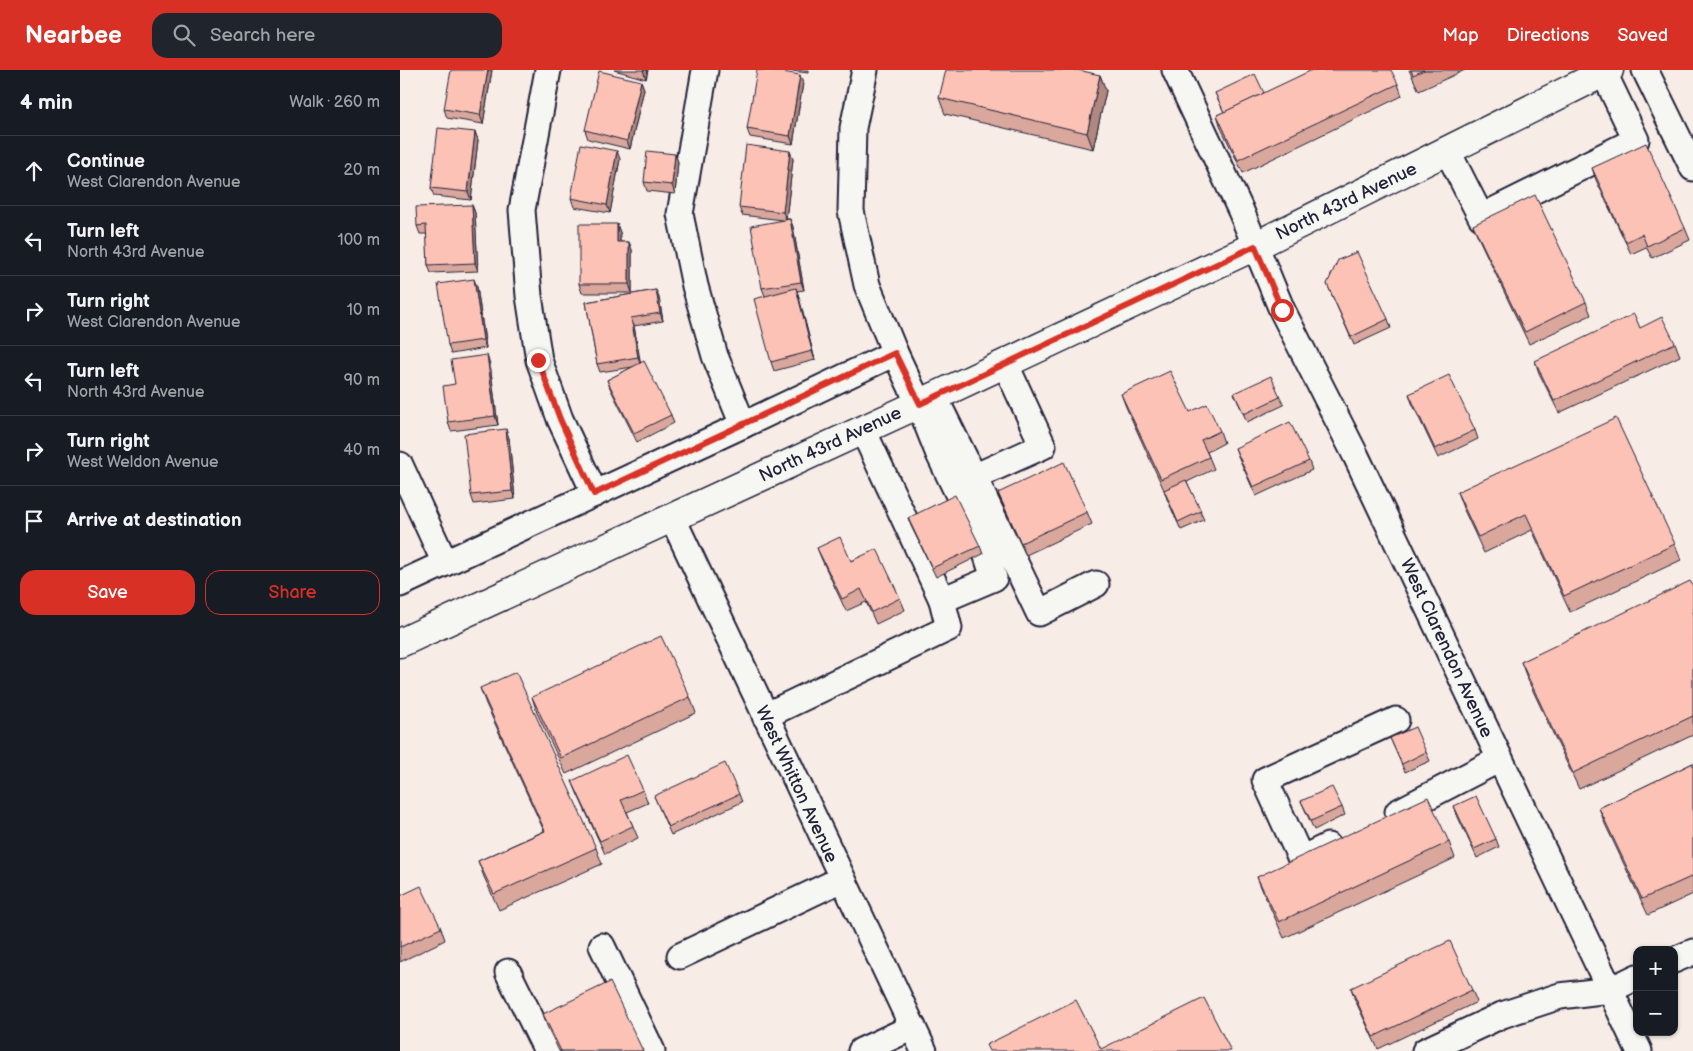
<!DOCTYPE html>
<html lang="en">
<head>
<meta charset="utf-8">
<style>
  :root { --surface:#171b24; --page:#20242c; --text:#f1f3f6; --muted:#9ea1a6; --line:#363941; --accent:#d93025 }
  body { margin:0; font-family:"Balsamiq Sans",sans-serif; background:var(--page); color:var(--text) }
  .controls { position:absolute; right:15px; bottom:15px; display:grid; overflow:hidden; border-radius:10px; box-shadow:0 1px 4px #0004 }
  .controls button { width:45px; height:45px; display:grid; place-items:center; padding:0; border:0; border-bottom:1px solid var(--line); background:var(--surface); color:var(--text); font:25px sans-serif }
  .stop { position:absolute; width:15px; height:15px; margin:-11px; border:4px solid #d93025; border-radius:50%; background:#fff }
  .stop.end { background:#d93025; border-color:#fff; box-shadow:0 1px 5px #0008 }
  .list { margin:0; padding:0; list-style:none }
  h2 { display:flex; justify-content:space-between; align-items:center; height:65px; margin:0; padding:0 20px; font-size:21px }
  h2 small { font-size:16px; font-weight:400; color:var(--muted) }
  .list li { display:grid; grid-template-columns:32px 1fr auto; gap:15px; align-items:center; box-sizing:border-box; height:70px; padding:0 20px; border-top:1px solid var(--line) }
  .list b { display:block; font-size:19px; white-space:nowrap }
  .list p { margin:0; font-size:16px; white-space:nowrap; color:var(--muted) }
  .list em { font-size:16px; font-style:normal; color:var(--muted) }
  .actions { display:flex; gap:10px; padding:15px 20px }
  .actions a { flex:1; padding:11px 0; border:1px solid var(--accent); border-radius:15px; text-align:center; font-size:18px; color:var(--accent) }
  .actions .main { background:var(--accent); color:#fff }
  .icon { flex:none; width:28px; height:28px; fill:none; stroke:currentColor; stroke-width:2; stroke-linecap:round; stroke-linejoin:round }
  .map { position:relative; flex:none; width:1293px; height:981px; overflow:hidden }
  header { display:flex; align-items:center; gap:30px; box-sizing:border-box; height:70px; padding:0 25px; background:var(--accent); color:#fff }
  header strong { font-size:24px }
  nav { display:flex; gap:28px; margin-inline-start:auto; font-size:18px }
  .search { width:350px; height:45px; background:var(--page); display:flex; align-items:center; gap:12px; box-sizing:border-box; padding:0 18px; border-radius:15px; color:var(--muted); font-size:19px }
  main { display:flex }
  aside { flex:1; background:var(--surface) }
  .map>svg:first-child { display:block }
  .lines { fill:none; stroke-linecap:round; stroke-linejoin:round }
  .minor-casing { stroke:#22223b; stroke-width:29 }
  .major-casing { stroke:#22223b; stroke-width:31 }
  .minor { stroke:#f6f6f2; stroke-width:25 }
  .major { stroke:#f6f6f2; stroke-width:28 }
  .wall { fill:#d9a79c; stroke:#22223b }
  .shaded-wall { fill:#b0887f; stroke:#22223b }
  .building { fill:#fcc2b5; stroke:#22223b }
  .route { stroke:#d93025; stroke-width:6 }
  .labels { text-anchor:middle; stroke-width:5; stroke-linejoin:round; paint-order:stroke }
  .street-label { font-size:18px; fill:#22223b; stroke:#f6f6f2 }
</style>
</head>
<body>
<header>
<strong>Nearbee</strong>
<div class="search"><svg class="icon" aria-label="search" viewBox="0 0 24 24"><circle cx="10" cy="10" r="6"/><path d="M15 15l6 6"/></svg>Search here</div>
<nav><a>Map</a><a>Directions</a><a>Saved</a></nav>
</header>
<main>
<aside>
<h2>4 min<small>Walk · 260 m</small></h2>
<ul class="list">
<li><svg class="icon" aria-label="ahead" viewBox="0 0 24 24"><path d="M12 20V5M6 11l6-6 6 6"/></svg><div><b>Continue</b><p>West Clarendon Avenue</p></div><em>20 m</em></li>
<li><svg class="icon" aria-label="left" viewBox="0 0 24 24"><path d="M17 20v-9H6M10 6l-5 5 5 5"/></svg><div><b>Turn left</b><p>North 43rd Avenue</p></div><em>100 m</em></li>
<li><svg class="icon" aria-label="right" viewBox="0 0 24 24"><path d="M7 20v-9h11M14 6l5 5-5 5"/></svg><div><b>Turn right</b><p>West Clarendon Avenue</p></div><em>10 m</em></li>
<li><svg class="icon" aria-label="left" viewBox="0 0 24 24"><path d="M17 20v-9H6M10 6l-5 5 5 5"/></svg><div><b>Turn left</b><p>North 43rd Avenue</p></div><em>90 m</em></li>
<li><svg class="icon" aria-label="right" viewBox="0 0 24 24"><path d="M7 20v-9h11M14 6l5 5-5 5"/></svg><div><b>Turn right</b><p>West Weldon Avenue</p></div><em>40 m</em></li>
<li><svg class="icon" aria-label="arrive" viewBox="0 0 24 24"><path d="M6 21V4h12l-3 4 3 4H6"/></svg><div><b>Arrive at destination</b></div></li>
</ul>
<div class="actions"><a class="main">Save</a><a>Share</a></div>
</aside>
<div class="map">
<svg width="1293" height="981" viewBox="0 0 1293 981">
  <rect width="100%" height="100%" fill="#f7ece6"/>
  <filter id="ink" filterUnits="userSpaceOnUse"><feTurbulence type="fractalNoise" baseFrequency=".02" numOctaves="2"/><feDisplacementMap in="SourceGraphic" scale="10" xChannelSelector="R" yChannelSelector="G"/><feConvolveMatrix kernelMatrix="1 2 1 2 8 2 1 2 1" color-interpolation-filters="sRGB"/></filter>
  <g filter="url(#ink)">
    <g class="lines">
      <g class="minor-casing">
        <g id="minor">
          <polyline points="148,0 122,140 129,226 139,290 160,349 195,424"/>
          <polyline points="305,0 280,144 295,216 315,286 343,355"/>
          <polyline points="775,0 841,141 882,240 956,386 1239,981"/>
          <polyline points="1245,0 1293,98"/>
          <polyline points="1047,80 1081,147 1236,70 1204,3"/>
          <polyline points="534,326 574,407 643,376 605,293"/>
          <polyline points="463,360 542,530 594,508 585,480 538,382 519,334 495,283 467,215 451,141 453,58 465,0"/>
          <polyline points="0,395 45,493"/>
          <polyline points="574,407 639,543 696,514"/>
          <polyline points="272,447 524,981"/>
          <polyline points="0,514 343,355 495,283"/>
          <polyline points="365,646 549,558 542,530"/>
          <polyline points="998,742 1100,689"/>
          <polyline points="928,776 901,789 865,710 996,650"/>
          <polyline points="202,876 252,981"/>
          <polyline points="280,886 442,809"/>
          <polyline points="1274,890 1293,882"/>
          <polyline points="108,902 147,981"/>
          <polyline points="461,981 513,957"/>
          <polyline points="1025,981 1102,945 1160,926 1210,920 1237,907"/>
        </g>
      </g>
      <g class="major-casing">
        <polyline id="major" points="0,573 519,334 855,176 1209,0"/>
      </g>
      <use href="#minor" class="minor"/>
      <use href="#major" class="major"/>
    </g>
    <g class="wall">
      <polygon points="92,0 83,54 47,48 44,39"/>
      <polygon points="214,0 248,0 246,9"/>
      <polygon points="384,0 408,0 408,3"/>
      <polygon points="1009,0 1065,0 1019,21"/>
      <polygon points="700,5 706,21 693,79 545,44 539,28"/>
      <polygon points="241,11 244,19 230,79 188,69 185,60"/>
      <polygon points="403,13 393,74 350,67 347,59"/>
      <polygon points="998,14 1002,26 843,103 821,58 817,45 824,42 815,23 864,23"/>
      <polygon points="75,62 78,70 71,130 34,126 31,118"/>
      <polygon points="275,84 278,92 275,124 247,121 244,112"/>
      <polygon points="220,89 210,143 174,137 171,128"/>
      <polygon points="393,89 386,149 390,149 393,157 404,220 397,221 415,290 374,301 371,292 365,226 362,218 382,150 342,145 339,137"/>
      <polygon points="1192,98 1285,158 1290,170 1252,188 1246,177 1231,184 1196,110"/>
      <polygon points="72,135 75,143 78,201 31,203 28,195 27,164 20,164 17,156"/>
      <polygon points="1073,155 1186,232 1191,245 1129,274 1078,167"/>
      <polygon points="220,162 220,172 229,172 232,180 232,223 182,223 179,214"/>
      <polygon points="927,214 988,249 991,258 954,275"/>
      <polygon points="77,217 86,278 51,284 48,275"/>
      <polygon points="256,220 259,228 263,251 234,256 240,293 271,345 274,353 237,372 210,318 207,310 233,297 200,302 197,294 186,232"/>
      <polygon points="1240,258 1275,273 1280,286 1159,343 1139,303 1135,291"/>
      <polygon points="90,294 98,355 51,361 48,352 55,314"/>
      <polygon points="834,323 880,327 884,335 847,352"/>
      <polygon points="721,324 790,342 820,361 824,373 807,382 814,399 787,412 804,450 781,460 767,429 764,420 726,337"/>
      <polygon points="1009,324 1075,360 1078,369 1038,388 1012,333"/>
      <polygon points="109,368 115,429 74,434 71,425"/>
      <polygon points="835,378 909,391 912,400 856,426 838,386"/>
      <polygon points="1057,422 1275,474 1281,490 1170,542 1132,460 1084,483 1063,438"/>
      <polygon points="598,423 687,442 692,454 626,485 603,435"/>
      <polygon points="508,448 580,476 583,484 536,507 511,456"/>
      <polygon points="417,478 451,491 500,528 505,540 476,554 466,532 446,541 422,490"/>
      <polygon points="1293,516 1293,665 1179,719 1127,608 1121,592"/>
      <polygon points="80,618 196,778 202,794 99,840 84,807 78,791 144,761 86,634"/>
      <polygon points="132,627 290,627 296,643 166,704 137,643"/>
      <polygon points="990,668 1026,682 1030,691 1005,702"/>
      <polygon points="1293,693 1293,824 1248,845 1205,754 1199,738"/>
      <polygon points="172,711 243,720 248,733 227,742 238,768 205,784 177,723"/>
      <polygon points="339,724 342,732 271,765 254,726"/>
      <polygon points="901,731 942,737 945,745 914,760"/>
      <polygon points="1054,736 1096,769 1099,777 1077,788 1057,745"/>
      <polygon points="1049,772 1055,788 884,868 863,822 857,807"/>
      <polygon points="0,826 41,858 45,870 0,892"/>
      <polygon points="951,918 1072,920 1077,932 978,979 955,930"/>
      <polygon points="143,944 243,981 159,981 147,956"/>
    </g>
    <g class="shaded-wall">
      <polygon points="88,0 92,0 83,54 80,45"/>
      <polygon points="243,0 248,0 246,9"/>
      <polygon points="400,5 403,13 393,74 390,66"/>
      <polygon points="700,5 706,21 693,79 687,63"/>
      <polygon points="241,11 244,19 230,79 227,71"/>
      <polygon points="75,62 78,70 71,130 68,122"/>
      <polygon points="217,81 220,89 210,143 207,135"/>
      <polygon points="390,81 393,89 386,150 383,142"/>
      <polygon points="275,84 278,92 275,124 272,115"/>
      <polygon points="72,135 75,143 78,201 75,193"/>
      <polygon points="390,149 393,157 404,220 401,212"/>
      <polygon points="217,154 220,162 220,180 217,172"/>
      <polygon points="229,172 232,180 232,223 229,214"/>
      <polygon points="74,209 77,217 86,278 83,270"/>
      <polygon points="396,218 399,227 415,290 412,281"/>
      <polygon points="256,220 259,228 263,251 260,243"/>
      <polygon points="231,248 234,256 241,295 238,287"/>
      <polygon points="87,285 90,294 98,355 95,346"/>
      <polygon points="106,359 109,368 115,429 112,421"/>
    </g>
    <g class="building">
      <polygon points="51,0 88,0 80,45 44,39"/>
      <polygon points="357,0 371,0 400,5 390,66 347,59"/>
      <polygon points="546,0 678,0 700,5 687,63 539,28"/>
      <polygon points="912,0 991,0 998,14 838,90 817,45"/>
      <polygon points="1011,0 1024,0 1013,5"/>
      <polygon points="199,1 241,11 227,71 185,60"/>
      <polygon points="855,4 864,23 824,42 815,23"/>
      <polygon points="38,58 75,62 68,122 31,118"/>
      <polygon points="1246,73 1285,158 1247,176 1242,164 1226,172 1192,98"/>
      <polygon points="181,74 217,81 207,135 171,128"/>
      <polygon points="346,75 390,81 383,142 339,137"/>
      <polygon points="247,81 275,84 272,115 244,112"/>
      <polygon points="1135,125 1186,232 1125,262 1073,155"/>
      <polygon points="72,135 75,193 28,195 26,155 17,156 16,137"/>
      <polygon points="390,149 401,212 362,218 351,156"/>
      <polygon points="179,154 217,154 217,172 229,172 229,214 179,214"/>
      <polygon points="957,182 988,249 951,267 927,214 938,190"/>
      <polygon points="74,209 83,270 48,275 38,214"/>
      <polygon points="396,218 412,281 371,292 354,229"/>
      <polygon points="256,220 260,243 231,248 238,287 197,294 186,232"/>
      <polygon points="1234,244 1240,258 1262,247 1275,273 1154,331 1135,291"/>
      <polygon points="87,285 95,346 48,352 43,316 55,314 51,290"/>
      <polygon points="244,291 271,345 234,363 207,310"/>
      <polygon points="770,301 790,342 807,334 820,361 801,370 809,387 761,409 721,324"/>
      <polygon points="1049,305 1075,360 1035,379 1009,324"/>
      <polygon points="871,306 880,327 844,344 834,323"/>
      <polygon points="1216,348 1275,474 1164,526 1126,444 1078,467 1057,422"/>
      <polygon points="890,352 909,391 853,417 835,378"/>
      <polygon points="106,359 112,421 71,425 64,364"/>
      <polygon points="664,392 687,442 621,473 598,423"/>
      <polygon points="786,410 801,441 778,452 764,420"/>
      <polygon points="555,425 580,476 532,498 508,448"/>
      <polygon points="440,467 451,491 477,479 500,528 472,542 461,519 442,529 417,478"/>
      <polygon points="1290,511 1293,516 1293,646 1173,703 1121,592"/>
      <polygon points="261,566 290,627 161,688 132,627"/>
      <polygon points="116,602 196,778 94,824 78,791 145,761 80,618"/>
      <polygon points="1015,657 1026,682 1002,694 990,668"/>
      <polygon points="227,685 243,720 221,730 233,756 200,771 172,711"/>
      <polygon points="325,693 339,724 268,757 254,726"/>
      <polygon points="1293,693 1293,806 1242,829 1199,738"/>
      <polygon points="932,717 942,737 911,751 901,731"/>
      <polygon points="1076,726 1096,769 1074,779 1054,736"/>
      <polygon points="1028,727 1049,772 879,852 857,807"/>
      <polygon points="21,816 41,858 0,877 0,826"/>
      <polygon points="1050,871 1072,920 973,967 951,918"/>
      <polygon points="210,912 243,981 161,981 143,944"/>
      <polygon points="804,928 831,981 589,981 586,975 676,930 701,979"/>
    </g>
  </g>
  <g class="lines" filter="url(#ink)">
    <polyline class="route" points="138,290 160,349 194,424 495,283 520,334 855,176 882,240"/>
  </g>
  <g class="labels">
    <g class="street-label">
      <text transform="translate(946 131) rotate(-26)" y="6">North 43rd Avenue</text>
      <text transform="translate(430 374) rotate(-25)" y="6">North 43rd Avenue</text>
      <text transform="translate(1047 578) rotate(65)" y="6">West Clarendon Avenue</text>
      <text transform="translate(397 714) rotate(65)" y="6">West Whitton Avenue</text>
    </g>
  </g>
</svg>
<div class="controls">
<button>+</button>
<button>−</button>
</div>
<div class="stop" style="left:882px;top:240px"></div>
<div class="stop end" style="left:138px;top:290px"></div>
</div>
</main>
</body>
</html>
